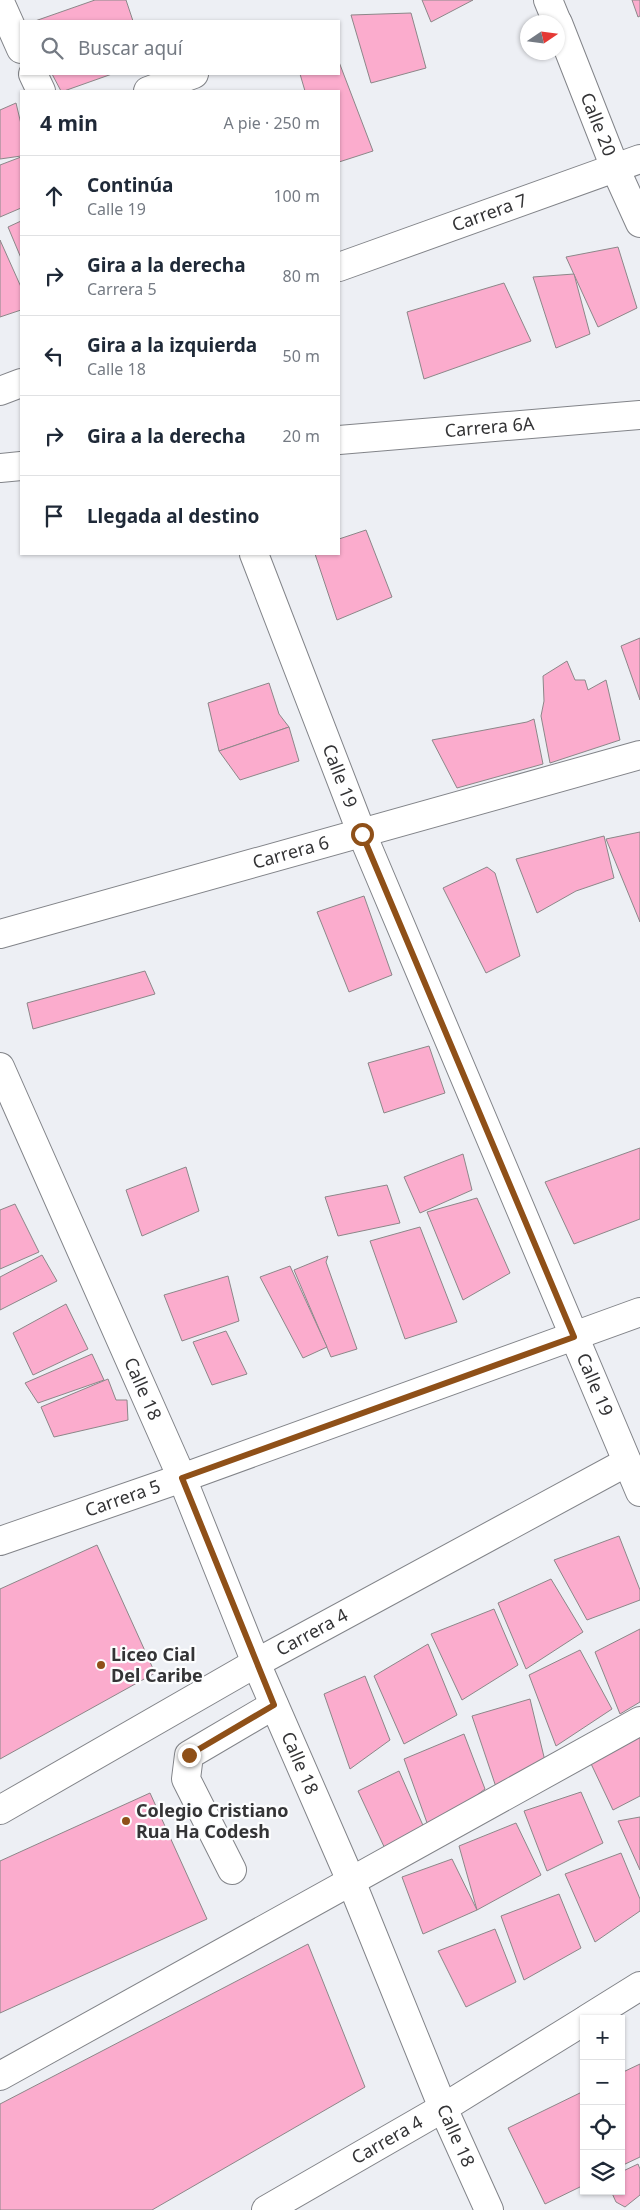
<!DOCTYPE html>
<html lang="es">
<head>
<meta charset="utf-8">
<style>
  :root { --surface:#fff; --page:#f2f2f3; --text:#1f2937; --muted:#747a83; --line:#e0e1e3 }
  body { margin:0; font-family:"Noto Sans",sans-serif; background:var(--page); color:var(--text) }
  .controls { position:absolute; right:15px; bottom:15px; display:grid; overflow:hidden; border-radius:0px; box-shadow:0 1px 4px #0004 }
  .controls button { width:45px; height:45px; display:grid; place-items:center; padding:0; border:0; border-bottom:1px solid var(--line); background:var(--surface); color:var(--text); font:25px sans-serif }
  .compass { position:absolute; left:520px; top:15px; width:45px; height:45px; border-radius:50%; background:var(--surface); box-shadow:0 1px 4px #0004; rotate:77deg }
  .stop { position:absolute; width:15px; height:15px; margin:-11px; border:4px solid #8f5018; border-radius:50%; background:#fff }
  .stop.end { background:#8f5018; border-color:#fff; box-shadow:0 1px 5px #0008 }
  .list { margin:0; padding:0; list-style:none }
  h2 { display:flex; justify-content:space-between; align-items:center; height:65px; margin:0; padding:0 20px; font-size:21px }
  h2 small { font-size:16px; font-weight:400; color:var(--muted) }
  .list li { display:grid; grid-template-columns:32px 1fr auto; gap:15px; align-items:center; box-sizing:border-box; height:80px; padding:0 20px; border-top:1px solid var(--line) }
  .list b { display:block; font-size:19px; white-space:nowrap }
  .list p { margin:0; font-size:16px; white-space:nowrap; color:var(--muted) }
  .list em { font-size:16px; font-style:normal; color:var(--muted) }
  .icon { flex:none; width:28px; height:28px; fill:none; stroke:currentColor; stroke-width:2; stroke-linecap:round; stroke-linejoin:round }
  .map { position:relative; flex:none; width:640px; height:2210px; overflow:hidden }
  .search { position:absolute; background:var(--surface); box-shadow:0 1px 4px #0004; left:20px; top:20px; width:320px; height:55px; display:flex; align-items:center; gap:12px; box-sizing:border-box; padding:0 18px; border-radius:0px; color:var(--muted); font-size:19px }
  .panel { position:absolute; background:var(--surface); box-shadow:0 1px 4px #0004; left:20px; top:90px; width:320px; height:465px; border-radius:0px }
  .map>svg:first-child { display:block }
  .building { fill:#fbaccd; stroke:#8c8789 }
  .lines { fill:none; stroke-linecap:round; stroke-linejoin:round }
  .minor-casing { stroke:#828489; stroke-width:30 }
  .minor { stroke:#fff; stroke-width:28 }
  .route { stroke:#8f5018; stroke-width:6 }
  .poi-dot { fill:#8f5018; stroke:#fcfdfe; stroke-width:2 }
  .labels { text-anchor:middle; stroke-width:4.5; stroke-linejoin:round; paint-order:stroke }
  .street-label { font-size:18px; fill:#343436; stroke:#fcfdfe }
  .poi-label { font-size:18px; font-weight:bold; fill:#343436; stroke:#fcfdfe; text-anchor:start }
</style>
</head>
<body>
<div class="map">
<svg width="640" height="2210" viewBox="0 0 640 2210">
  <rect width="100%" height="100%" fill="#edeff4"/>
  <g class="building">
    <polygon points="95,0 126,0 133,21 35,21"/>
    <polygon points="422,0 473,0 431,22"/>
    <polygon points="632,0 640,0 640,16 638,17"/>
    <polygon points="411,13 426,68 371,83 351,15"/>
    <polygon points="339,62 373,151 339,162 339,91 305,91 300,74 339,74"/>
    <polygon points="52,74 112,74 64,91 61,91"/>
    <polygon points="16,103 21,124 21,156 0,159 0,110"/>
    <polygon points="21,157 21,208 0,217 0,165"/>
    <polygon points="21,221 21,258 8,227"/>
    <polygon points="0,240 21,287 21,310 0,317"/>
    <polygon points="618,247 637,308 598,327 566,257"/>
    <polygon points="574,274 590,334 556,348 533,277"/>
    <polygon points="504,283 531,341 424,379 407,312"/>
    <polygon points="366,530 392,597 337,620 315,554 339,554 339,539"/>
    <polygon points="640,638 640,700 621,646"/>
    <polygon points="567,661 575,680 585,680 588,690 606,680 620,740 550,763 541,716 544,701 543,676"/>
    <polygon points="269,683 279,714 289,727 219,751 208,703"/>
    <polygon points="534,719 543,764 457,788 432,740 527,722"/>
    <polygon points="289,727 299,761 240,780 219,751"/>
    <polygon points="640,832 640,922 606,839"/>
    <polygon points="604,836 614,878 576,891 537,913 516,859"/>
    <polygon points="487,867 495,873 520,956 486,973 443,888"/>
    <polygon points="364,896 392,975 349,992 317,912"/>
    <polygon points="145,971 155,994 33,1029 27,1003"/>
    <polygon points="429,1046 445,1093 384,1113 368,1063"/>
    <polygon points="640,1148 640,1219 574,1244 545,1182"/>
    <polygon points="463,1154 472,1190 420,1213 404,1177"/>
    <polygon points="186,1167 199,1211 142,1236 126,1190"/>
    <polygon points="387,1185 400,1223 338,1236 325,1197"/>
    <polygon points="477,1198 510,1273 463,1300 427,1212"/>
    <polygon points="15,1204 39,1252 0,1269 0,1210"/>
    <polygon points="420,1227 457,1322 405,1339 370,1241"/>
    <polygon points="42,1255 57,1281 0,1310 0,1277"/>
    <polygon points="328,1256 326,1262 357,1349 331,1357 294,1270"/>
    <polygon points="290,1266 327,1347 303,1358 260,1277"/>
    <polygon points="228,1276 239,1321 182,1341 164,1295"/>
    <polygon points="66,1304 88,1349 33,1375 13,1333"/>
    <polygon points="226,1331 247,1374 212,1385 193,1342"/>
    <polygon points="92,1354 104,1380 38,1403 25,1383"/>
    <polygon points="108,1379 116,1400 127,1400 128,1420 54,1437 41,1407"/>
    <polygon points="619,1536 640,1590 640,1600 587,1620 554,1560"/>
    <polygon points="97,1545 155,1673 0,1759 0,1589"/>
    <polygon points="551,1579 583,1632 526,1669 498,1603"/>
    <polygon points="494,1609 518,1665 462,1700 431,1634"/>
    <polygon points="640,1629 640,1702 620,1714 595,1652"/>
    <polygon points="428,1644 457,1715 404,1744 374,1676"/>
    <polygon points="580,1650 612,1709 556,1746 529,1675"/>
    <polygon points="365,1676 390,1740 350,1769 324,1694"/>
    <polygon points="530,1699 545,1761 496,1787 472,1716"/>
    <polygon points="640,1723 640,1796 613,1810 584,1749"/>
    <polygon points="464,1734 485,1789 430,1831 404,1759"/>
    <polygon points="399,1771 425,1830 387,1853 358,1791"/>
    <polygon points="581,1792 603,1843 547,1871 524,1811"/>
    <polygon points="150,1793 207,1919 0,2013 0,1861"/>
    <polygon points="640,1817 640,1870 618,1821"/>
    <polygon points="516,1823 541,1875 477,1910 459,1846"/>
    <polygon points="621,1853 640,1899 640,1911 595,1942 565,1874"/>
    <polygon points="452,1859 477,1910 423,1934 402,1877"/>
    <polygon points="559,1894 581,1948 524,1980 501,1916"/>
    <polygon points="495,1929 516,1982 466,2007 438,1951"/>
    <polygon points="308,1944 365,2087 152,2210 0,2210 0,2104"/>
    <polygon points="640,2064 640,2157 621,2166 621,2073"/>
    <polygon points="584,2091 584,2185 545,2204 508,2128"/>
    <polygon points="638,2164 640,2169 640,2195 625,2207 616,2202 611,2191 621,2191 621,2172"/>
  </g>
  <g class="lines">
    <g class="minor-casing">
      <g id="minor">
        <polyline points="548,0 557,22"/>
        <polyline points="0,2 21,49"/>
        <path id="s1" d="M558,23L615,168L640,223"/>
        <polyline points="33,74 41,91"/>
        <polyline points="148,91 194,74"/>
        <path id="s2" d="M339,267L640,159"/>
        <polyline points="0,391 21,383"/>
        <path id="s3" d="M339,440L640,415"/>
        <polyline points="0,468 21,466"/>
        <path id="s4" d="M254,554L362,834L640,1492"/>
        <path id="s5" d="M0,934L640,755"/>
        <path id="s6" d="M0,1067L182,1478L256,1663L351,1881L443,2108L489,2210"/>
        <path id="s7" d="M0,1541L182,1478L640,1312"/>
        <path id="s8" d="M0,1810L256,1663L627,1462"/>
        <polyline points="232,1870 186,1779 189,1755 274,1705"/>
        <polyline points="587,2019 640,1986"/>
        <polyline points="0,2076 640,1721"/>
        <path id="s9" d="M266,2210L443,2108L584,2021"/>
      </g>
    </g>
    <use href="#minor" class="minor"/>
  </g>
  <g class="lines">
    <polyline class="route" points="189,1755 274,1705 182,1478 574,1337 362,834"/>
  </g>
  <g class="poi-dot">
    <circle cx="101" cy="1665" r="5"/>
    <circle cx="126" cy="1821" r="5"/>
  </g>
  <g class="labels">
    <g class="street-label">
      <text dy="6" stroke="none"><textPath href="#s1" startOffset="109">Calle 20</textPath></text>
      <text dy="6" stroke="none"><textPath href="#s2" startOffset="160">Carrera 7</textPath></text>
      <text dy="6" stroke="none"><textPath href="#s3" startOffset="151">Carrera 6A</textPath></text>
      <text dy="6" stroke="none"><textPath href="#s4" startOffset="238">Calle 19</textPath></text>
      <text dy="6" stroke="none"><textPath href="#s5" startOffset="302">Carrera 6</textPath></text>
      <text dy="6" stroke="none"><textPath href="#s4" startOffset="898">Calle 19</textPath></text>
      <text dy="6" stroke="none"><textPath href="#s6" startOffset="352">Calle 18</textPath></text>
      <text dy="6" stroke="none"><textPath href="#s7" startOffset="130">Carrera 5</textPath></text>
      <text dy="6" stroke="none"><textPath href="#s8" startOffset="359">Carrera 4</textPath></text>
      <text dy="6" stroke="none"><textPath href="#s6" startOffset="758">Calle 18</textPath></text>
      <text dy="6" stroke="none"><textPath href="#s6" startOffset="1162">Calle 18</textPath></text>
      <text dy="6" stroke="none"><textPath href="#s9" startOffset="140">Carrera 4</textPath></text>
    </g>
    <g class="poi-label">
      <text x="111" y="1661">Liceo Cial<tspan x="111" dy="21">Del Caribe</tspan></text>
      <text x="136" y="1817">Colegio Cristiano<tspan x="136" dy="21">Rua Ha Codesh</tspan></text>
    </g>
  </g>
</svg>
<div class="controls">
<button>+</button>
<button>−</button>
<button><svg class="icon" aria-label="locate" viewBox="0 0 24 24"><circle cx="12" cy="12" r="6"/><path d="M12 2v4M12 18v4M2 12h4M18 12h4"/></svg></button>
<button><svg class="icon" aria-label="layers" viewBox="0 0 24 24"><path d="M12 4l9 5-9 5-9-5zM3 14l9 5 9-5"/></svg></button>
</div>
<svg class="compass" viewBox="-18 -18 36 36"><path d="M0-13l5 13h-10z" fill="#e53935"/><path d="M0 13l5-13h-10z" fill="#747a83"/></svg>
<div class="stop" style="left:362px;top:834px"></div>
<div class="stop end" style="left:189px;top:1755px"></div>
<div class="search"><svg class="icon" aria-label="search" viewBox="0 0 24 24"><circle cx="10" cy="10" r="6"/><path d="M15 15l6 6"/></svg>Buscar aquí</div>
<section class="panel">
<h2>4 min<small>A pie · 250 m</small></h2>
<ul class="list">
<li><svg class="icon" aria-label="ahead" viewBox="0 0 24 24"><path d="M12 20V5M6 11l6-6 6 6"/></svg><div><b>Continúa</b><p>Calle 19</p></div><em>100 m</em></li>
<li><svg class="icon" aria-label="right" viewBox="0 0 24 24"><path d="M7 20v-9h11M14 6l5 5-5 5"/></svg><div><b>Gira a la derecha</b><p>Carrera 5</p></div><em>80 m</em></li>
<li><svg class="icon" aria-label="left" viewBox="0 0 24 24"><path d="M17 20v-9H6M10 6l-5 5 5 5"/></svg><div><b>Gira a la izquierda</b><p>Calle 18</p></div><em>50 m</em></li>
<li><svg class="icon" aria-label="right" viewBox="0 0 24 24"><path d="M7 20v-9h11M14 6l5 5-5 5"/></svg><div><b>Gira a la derecha</b></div><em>20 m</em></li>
<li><svg class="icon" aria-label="arrive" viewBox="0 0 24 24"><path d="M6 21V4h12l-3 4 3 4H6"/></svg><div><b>Llegada al destino</b></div></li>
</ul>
</section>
</div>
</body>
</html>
